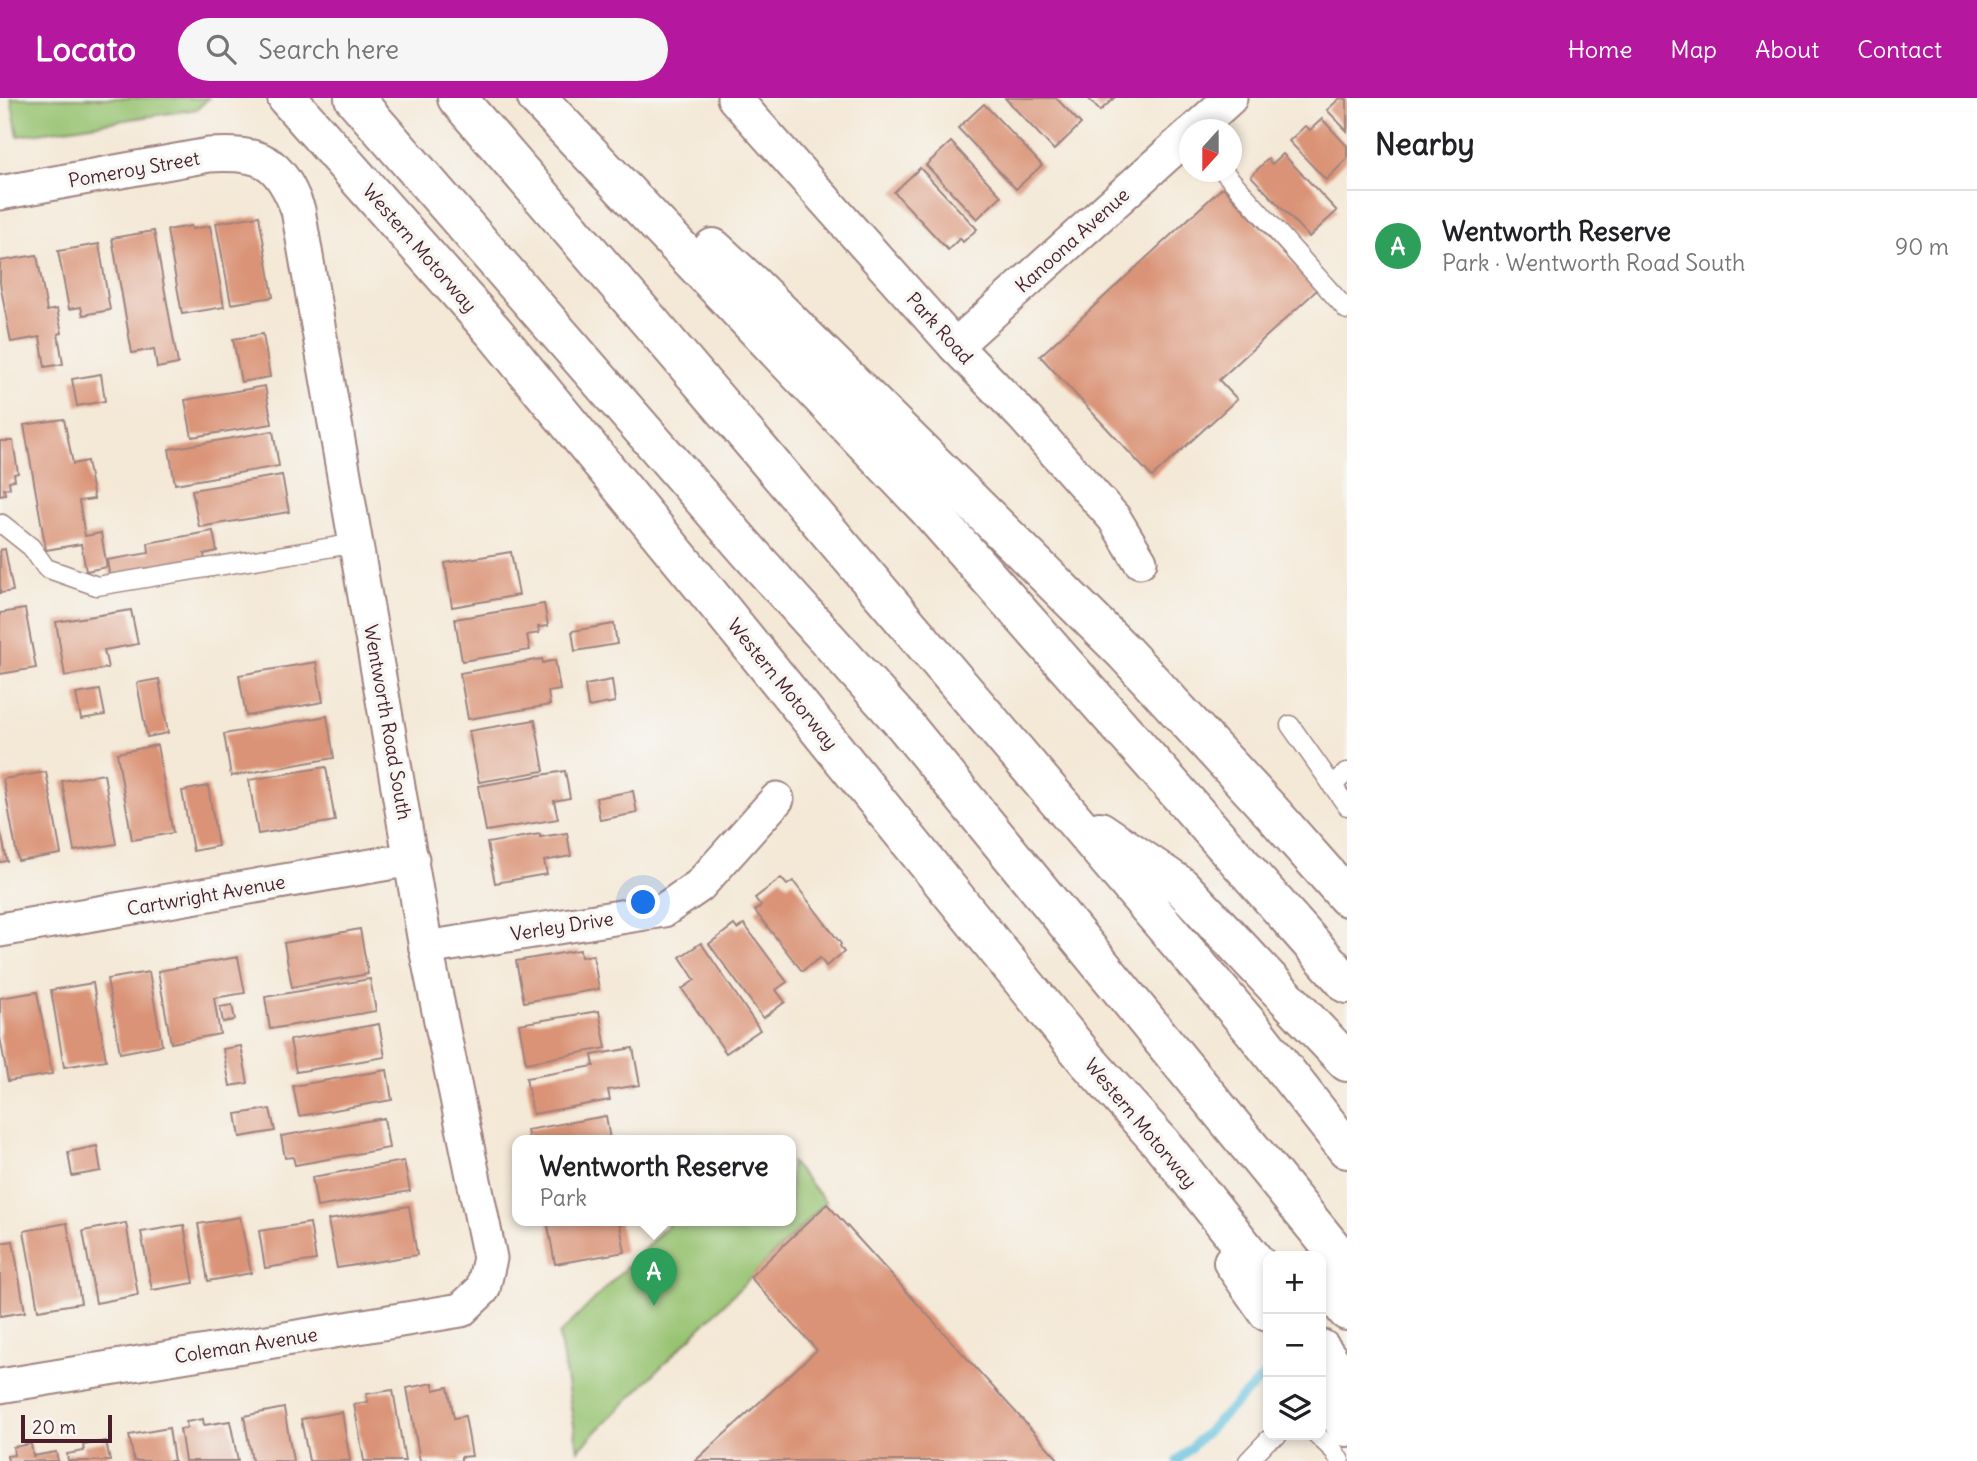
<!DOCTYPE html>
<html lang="en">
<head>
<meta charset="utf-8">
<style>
  :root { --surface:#fff; --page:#f6f6f6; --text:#202124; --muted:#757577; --line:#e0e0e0; --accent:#b5179e }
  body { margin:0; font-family:Delius,sans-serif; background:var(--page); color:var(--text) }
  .controls { position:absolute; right:21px; bottom:21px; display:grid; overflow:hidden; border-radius:14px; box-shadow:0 4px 10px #0003 }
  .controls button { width:63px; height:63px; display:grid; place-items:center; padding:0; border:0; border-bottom:2px solid var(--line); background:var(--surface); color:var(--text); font:35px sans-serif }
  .compass { position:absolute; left:1179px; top:21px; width:63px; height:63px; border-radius:50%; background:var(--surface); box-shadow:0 4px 10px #0003; rotate:201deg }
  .scale { position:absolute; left:21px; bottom:18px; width:91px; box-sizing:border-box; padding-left:7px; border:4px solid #4a1f2b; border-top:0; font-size:19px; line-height:24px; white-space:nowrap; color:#4a1f2b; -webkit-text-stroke:5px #f6f6f2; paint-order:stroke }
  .you { position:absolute; left:644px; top:805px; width:24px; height:24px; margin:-18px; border:5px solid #fff; border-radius:50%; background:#1a73e8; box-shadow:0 0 0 10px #1a73e833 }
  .badge { display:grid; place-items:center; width:46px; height:46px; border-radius:50%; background:var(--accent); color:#fff; font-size:23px; font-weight:700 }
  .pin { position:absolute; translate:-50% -58px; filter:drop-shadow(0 2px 4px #0008) }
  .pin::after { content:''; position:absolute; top:37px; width:24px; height:21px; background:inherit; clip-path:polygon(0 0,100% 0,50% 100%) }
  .popup { position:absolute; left:512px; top:1037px; width:284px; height:91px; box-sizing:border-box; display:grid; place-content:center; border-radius:14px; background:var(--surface); filter:drop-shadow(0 2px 5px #0005); font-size:23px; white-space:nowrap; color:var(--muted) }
  .popup b { font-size:26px; color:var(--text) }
  .popup::after { content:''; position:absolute; left:50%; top:100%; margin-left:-14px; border:14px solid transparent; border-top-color:var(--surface) }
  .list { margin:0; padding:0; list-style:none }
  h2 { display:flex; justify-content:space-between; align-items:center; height:91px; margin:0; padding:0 28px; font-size:30px }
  h2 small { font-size:23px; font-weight:400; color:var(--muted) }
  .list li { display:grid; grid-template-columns:46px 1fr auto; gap:21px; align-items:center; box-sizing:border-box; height:112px; padding:0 28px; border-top:2px solid var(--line) }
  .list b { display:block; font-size:26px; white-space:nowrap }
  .list p { margin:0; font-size:23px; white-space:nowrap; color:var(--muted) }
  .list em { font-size:23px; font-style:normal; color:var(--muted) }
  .icon { flex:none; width:38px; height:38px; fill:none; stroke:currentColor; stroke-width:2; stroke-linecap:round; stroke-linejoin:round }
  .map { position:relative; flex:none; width:1347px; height:1363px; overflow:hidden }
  header { display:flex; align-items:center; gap:42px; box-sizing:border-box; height:98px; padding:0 35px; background:var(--accent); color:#fff }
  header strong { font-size:33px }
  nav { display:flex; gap:38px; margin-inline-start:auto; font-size:24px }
  .search { width:490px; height:63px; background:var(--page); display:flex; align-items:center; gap:18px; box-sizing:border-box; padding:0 24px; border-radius:38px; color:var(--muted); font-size:26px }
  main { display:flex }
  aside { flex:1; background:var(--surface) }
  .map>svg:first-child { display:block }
  .green { fill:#96c270; stroke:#70704e; stroke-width:2 }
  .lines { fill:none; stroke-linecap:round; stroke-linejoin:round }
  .stream { stroke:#60bfde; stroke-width:9 }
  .building { fill:#da9376 }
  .service-casing { stroke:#9f8480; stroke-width:21 }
  .minor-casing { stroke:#9f8480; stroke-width:37 }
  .motorway-casing { stroke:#9f8480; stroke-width:42 }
  .service { stroke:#fff; stroke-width:18 }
  .minor { stroke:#fff; stroke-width:33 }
  .motorway { stroke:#fff; stroke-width:38 }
  .labels { text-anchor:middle; stroke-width:7; stroke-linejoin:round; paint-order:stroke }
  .street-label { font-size:19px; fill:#4a1f2b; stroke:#f6f6f2 }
</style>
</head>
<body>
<header>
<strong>Locato</strong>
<div class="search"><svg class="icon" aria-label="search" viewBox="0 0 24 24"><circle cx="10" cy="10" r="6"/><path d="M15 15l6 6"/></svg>Search here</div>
<nav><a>Home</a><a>Map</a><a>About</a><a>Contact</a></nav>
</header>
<main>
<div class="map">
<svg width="1347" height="1363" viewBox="0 0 1347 1363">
  <rect width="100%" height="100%" fill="#f6f6f2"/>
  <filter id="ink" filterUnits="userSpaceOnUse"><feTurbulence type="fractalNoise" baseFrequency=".0143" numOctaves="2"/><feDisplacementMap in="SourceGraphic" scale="14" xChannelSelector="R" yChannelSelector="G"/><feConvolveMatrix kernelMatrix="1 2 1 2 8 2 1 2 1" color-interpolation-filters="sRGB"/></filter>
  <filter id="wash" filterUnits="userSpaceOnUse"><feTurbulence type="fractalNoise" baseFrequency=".00686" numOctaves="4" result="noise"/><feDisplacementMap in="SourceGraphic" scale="28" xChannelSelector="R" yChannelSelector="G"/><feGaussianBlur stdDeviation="1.57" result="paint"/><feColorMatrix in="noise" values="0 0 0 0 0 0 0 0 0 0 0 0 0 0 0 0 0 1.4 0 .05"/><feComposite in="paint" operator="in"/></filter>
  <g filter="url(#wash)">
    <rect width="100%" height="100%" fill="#f4e8d6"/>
    <g class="green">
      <polygon points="11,0 209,0 197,11 18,38"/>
      <polygon points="791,1064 826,1104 578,1352 559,1237 673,1122 790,1122"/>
    </g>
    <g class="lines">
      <polyline class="stream" points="1177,1363 1268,1274"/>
    </g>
    <g id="blocks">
      <g class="building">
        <polygon points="1005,0 1056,0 1081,26 1054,52"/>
        <polygon points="1088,0 1114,0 1100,13"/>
        <polygon points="1340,0 1347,1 1347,33 1327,12"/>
        <polygon points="984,6 1042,67 1016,91 958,30"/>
        <polygon points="1322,21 1347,48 1347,61 1326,82 1289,43 1305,28 1310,32"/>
        <polygon points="951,44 1001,98 977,121 926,67"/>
        <polygon points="1283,56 1337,113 1309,139 1251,78 1268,61 1272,66"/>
        <polygon points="920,70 977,131 963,144 960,140 948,152 894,94"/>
        <polygon points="1223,89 1317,192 1219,282 1237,301 1152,379 1040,258"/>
        <polygon points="259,118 273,199 231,206 216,125"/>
        <polygon points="191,128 192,131 210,128 224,209 182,216 167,132"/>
        <polygon points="154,133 178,266 157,270 154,251 132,255 112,140"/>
        <polygon points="99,146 110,212 83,217 81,209 69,211 58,153"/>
        <polygon points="37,157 47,213 57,211 62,235 58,236 63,266 45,269 40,239 11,244 0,185 0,163"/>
        <polygon points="263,236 270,279 241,284 233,241"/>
        <polygon points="101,276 105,303 77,308 72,281"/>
        <polygon points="265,288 272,326 192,339 185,302"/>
        <polygon points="64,321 73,366 87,363 94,401 79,403 85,438 101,435 107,469 86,473 81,446 46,452 24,327"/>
        <polygon points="273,333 279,368 175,386 169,351"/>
        <polygon points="0,343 13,343 18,375 14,376 15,382 9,383 10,390 4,391 5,396 0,397"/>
        <polygon points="282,377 289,414 199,429 192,392"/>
        <polygon points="213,433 217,453 204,456 205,464 110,481 107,462 149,455 148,445"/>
        <polygon points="5,451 13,493 0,495 0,452"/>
        <polygon points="511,454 519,497 452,509 445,465"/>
        <polygon points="544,506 548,528 538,529 539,535 527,537 530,552 462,563 455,521"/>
        <polygon points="25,511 36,570 0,576 0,515"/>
        <polygon points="131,512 138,546 104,552 108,570 65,578 56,524"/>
        <polygon points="614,526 617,546 575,553 572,533"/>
        <polygon points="542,561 543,565 555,562 560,592 548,594 550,607 468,621 460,575"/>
        <polygon points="316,564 323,604 246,618 239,577"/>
        <polygon points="159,581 168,635 147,639 137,585"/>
        <polygon points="612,582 615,604 588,609 585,587"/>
        <polygon points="100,592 105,617 81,621 76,596"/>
        <polygon points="327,618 334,660 231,678 224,636"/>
        <polygon points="535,622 544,673 479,684 469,633"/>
        <polygon points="157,647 173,735 132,742 117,655"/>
        <polygon points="326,669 335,723 258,736 249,682"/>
        <polygon points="565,673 570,700 554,703 558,721 486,733 478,688"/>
        <polygon points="46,674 61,756 18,763 3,681"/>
        <polygon points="104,676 116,746 74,753 62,683"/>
        <polygon points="208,688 218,748 193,753 182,693"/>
        <polygon points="633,693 637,715 600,722 596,700"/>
        <polygon points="0,730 7,763 0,764"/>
        <polygon points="567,735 571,758 544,763 547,776 495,785 487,745 540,736 540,739"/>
        <polygon points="781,780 787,787 793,783 841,846 840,848 844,854 826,868 820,860 802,873 755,813 761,808 755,800"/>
        <polygon points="744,826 787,884 776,892 785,904 763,920 709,846 734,827 737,831"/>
        <polygon points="360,831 368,876 292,889 284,845"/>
        <polygon points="701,845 760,932 726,955 682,891 695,882 680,859"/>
        <polygon points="580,852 581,859 593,857 599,891 524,904 516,863"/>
        <polygon points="238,859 245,895 214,900 220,936 171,945 158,873"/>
        <polygon points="149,874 162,947 120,955 107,881"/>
        <polygon points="370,881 376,913 270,931 265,899"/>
        <polygon points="93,885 106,962 64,969 51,892"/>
        <polygon points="37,894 52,976 8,983 0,939 0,900"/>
        <polygon points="232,907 235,922 223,924 220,909"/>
        <polygon points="599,913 606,950 526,965 519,926"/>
        <polygon points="379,926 385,959 296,974 290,942"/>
        <polygon points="241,948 248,985 230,988 223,951"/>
        <polygon points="633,950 640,987 608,992 610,1002 533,1016 526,980 594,968 592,957"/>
        <polygon points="387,972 392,1002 299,1018 293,988"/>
        <polygon points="270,1011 275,1033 240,1039 236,1016"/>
        <polygon points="606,1018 610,1042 529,1042 527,1032"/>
        <polygon points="384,1020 389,1050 295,1067 293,1059 285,1060 281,1038"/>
        <polygon points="97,1048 101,1073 72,1078 68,1054"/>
        <polygon points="404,1063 410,1093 317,1109 312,1079"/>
        <polygon points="827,1106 1060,1363 695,1363 817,1252 750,1179"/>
        <polygon points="409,1108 417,1157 337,1170 328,1122"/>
        <polygon points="240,1119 251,1175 208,1183 198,1126"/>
        <polygon points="547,1122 619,1122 625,1154 555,1166"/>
        <polygon points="67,1125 81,1205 38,1212 24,1133"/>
        <polygon points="126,1125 138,1197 96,1205 83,1133"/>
        <polygon points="310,1125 316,1162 265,1170 259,1133"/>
        <polygon points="184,1127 194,1185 152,1192 141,1134"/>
        <polygon points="13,1143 25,1214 0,1218 0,1145"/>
        <polygon points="433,1285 434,1292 448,1289 454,1320 465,1318 472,1358 461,1359 461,1363 420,1363 407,1290"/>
        <polygon points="393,1292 405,1363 364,1363 354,1306 368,1304 366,1296"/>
        <polygon points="284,1310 293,1363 252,1363 244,1318"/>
        <polygon points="342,1314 350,1363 309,1363 301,1321"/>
        <polygon points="203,1321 204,1327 230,1323 238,1363 185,1363 180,1331 187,1330 186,1324"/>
        <polygon points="169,1330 174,1363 134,1363 129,1337"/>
        <polygon points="106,1343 110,1363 68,1363 67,1356 84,1353 83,1347"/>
        <polygon points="31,1346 33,1358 56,1354 58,1363 8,1363 7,1358 14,1357 13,1349"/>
      </g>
    </g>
  </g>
  <g filter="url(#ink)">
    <use href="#blocks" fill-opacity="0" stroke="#9f8480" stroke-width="2"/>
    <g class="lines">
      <g class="service-casing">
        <g id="service">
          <polyline points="1224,74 1347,212"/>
          <polyline points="0,427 2,426 31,449 46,470 97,488 357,445"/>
          <polyline points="1290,627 1347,708"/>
          <polyline points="1332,688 1347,674"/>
          <polyline points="1317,1337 1334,1353 1340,1363"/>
          <polyline points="1248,1363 1268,1342 1278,1337"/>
        </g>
      </g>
      <g class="minor-casing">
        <g id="minor">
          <polyline points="734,0 955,248 1022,317 1114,420 1140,463"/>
          <polyline points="1195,32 1230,0"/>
          <path d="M0,95L209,57C262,54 279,62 298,112L426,850L490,1160L483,1191L461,1212L0,1288"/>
          <polyline points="955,248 1190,36"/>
          <polyline points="0,832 412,761"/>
          <polyline points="426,850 664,812 699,788 777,701"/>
        </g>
      </g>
      <g class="motorway-casing">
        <g id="motorway">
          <polyline points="287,0 494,234 718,507 1086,961 1162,1046 1268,1180"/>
          <polyline points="354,0 750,455 904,626 1347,1168"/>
          <polyline points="457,0 651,225 1254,933 1347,1051"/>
          <polyline points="537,0 928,411 1347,886"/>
          <polyline points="713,150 754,188 1125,555 1269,711 1347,799"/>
          <polyline points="1100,733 1181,788 1347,964"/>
          <polyline points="1233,1164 1268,1214"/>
          <polyline points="1321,1179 1347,1213"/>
          <polyline points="1321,1251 1347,1287"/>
          <polyline points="1321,1291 1347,1329"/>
        </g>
      </g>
      <use href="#service" class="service"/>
      <use href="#minor" class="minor"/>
      <use href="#motorway" class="motorway"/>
    </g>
  </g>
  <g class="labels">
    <g class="street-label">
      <text transform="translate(134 71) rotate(-10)" y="7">Pomeroy Street</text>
      <text transform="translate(1072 142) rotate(-42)" y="7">Kanoona Avenue</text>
      <text transform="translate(420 150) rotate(49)" y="7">Western Motorway</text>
      <text transform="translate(940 230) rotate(48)" y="7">Park Road</text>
      <text transform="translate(783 586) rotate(51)" y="7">Western Motorway</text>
      <text transform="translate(388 624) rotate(80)" y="7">Wentworth Road South</text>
      <text transform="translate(206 797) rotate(-10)" y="7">Cartwright Avenue</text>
      <text transform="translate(562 828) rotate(-9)" y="7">Verley Drive</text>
      <text transform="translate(1141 1025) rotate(50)" y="7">Western Motorway</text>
      <text transform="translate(246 1247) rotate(-9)" y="7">Coleman Avenue</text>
    </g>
  </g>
</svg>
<div class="controls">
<button>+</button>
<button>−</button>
<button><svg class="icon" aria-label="layers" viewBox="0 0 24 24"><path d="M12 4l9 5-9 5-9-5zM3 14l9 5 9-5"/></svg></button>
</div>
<svg class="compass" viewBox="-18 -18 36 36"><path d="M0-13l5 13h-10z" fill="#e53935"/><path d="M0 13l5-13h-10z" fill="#757577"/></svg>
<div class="scale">20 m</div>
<div class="you"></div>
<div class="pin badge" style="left:654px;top:1208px;background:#2e9e5b">A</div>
<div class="popup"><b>Wentworth Reserve</b>Park</div>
</div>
<aside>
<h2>Nearby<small></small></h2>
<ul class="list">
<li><span class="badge" style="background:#2e9e5b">A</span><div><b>Wentworth Reserve</b><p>Park · Wentworth Road South</p></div><em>90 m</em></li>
</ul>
</aside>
</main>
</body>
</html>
